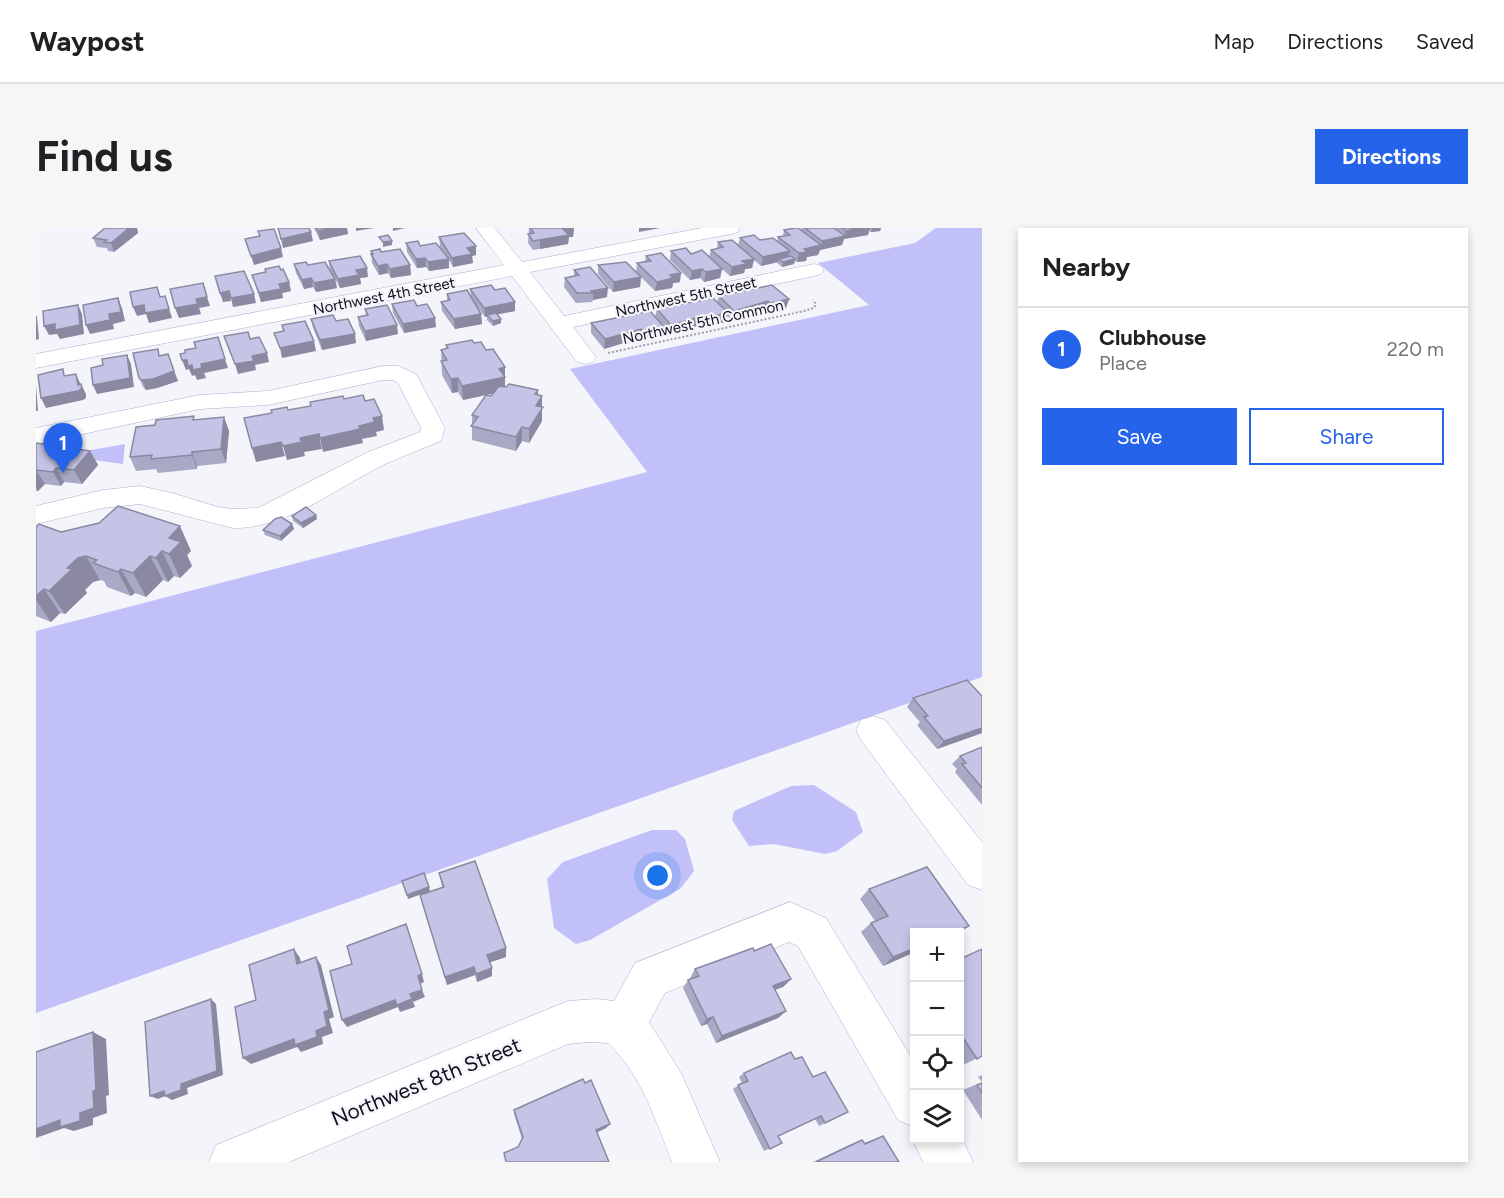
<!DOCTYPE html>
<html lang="en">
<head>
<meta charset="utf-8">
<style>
  :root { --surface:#fff; --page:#f6f6f6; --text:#202124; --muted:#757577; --line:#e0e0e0; --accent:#2563eb }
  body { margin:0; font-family:Figtree,sans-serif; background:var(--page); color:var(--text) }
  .controls { position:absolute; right:18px; bottom:18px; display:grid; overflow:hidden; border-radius:0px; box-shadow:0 3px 9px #0003 }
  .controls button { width:54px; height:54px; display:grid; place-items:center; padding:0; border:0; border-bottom:2px solid var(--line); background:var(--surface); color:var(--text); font:30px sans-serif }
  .you { position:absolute; left:622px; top:648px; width:21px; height:21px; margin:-15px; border:4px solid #fff; border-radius:50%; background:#1a73e8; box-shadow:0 0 0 9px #1a73e833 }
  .badge { display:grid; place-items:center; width:39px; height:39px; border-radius:50%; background:var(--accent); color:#fff; font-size:20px; font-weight:700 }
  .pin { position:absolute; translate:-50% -50px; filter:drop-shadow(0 2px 3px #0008) }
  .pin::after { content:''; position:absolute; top:32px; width:21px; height:18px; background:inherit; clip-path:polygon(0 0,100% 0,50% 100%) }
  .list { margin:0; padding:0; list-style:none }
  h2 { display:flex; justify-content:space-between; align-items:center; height:78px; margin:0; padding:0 24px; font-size:26px }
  h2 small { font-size:20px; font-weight:400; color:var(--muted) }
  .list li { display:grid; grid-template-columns:39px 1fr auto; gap:18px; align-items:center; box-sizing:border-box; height:84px; padding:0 24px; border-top:2px solid var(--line) }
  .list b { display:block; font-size:22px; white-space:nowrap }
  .list p { margin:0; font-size:20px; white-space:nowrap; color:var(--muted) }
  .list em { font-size:20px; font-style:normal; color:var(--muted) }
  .actions { display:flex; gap:12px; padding:18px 24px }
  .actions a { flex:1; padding:14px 0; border:2px solid var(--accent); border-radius:0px; text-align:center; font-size:21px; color:var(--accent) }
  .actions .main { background:var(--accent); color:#fff }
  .icon { flex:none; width:33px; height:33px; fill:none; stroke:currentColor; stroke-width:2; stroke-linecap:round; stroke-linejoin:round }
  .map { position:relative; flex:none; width:946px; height:934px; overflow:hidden; border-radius:0px }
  header { display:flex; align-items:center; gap:36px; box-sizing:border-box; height:84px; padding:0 30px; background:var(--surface); border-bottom:2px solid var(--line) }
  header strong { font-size:28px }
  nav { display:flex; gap:33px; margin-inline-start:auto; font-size:21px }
  .intro { display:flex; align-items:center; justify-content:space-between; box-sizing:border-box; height:144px; padding:0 36px }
  h1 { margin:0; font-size:42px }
  .button { padding:15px 27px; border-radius:0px; background:var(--accent); color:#fff; font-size:21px; font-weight:700 }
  main { display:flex; gap:36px; padding:0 36px }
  aside { flex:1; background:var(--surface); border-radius:0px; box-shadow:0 3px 9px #0003 }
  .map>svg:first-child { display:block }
  .green { fill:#c2c0f9 }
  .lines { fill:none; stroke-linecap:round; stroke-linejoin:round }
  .minor-casing { stroke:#adadcd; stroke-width:1 }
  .path { stroke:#a09fa8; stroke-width:2; stroke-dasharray:2 2; stroke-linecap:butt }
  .minor { fill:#fff; fill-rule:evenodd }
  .wall { fill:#a9a9c6 }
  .shaded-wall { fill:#8a89a1 }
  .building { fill:#c5c4e6; stroke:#8a89a1; stroke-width:1.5 }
  .labels { text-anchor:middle; stroke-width:4.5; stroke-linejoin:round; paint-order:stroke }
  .far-street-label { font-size:15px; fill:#100f1b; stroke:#f4f4fb }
  .near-street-label { font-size:21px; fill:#100f1b; stroke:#f4f4fb }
</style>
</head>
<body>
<header>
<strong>Waypost</strong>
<nav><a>Map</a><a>Directions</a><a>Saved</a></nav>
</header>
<div class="intro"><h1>Find us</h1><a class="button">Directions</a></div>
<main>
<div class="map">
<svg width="946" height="934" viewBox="0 0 946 934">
  <rect width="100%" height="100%" fill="#f4f4fb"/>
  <g class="green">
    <polygon points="900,0 946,0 946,449 0,785 0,403 611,244 534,141 833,77 782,35 879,15"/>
    <polygon points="89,216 87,236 43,230 44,224"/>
    <polygon points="778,557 820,584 827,604 801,623 789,626 738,616 713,618 696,592 698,583 755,558"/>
    <polygon points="616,602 640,602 649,611 658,643 644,661 554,712 540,716 518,700 511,651 527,634"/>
  </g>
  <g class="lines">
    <g class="minor-casing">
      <g id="minor">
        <polygon points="440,0 459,0 486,34 666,0 704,0 702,4 695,6 494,44 528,88 778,36 785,38 788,42 785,46 778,48 537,99 560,129 557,134 549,136 541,134 476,48 0,140 0,126 468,37"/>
        <path d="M347,138H362L380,146L409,200L405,213C386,221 367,228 349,236C302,259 251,301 197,300L104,276L67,280L0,296V278L67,262L104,258L136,265L182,279L197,281L222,280L332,224L384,204L385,200L362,155L357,152H347L232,177L164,181L0,216V200L164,167L232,163Z"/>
        <polygon points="837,488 849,492 946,614 946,662 932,657 825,512 820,502 825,492"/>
        <path d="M754,674L790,690L878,834V899L862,892L762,718L753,714L629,765L613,794L645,845L684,934H636C620,893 605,846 572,815L553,814L532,816L253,934H173L180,917L532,773L560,771L578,773L599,735Z"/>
        <polygon points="924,907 937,934 887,934 877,912 878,908 878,912 924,912"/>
      </g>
    </g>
    <polyline class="path" points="572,125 768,83 778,80 780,76 777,72"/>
    <use href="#minor" class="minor"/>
  </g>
  <g class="wall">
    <polygon points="68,0 101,0 102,5 78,24 72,23 71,20 61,19 57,10 68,1"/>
    <polygon points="278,0 311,0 312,6 284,12"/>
    <polygon points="493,0 538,0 537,9 533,9 532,16 497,22 492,15"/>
    <polygon points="765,0 845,0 844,3 835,4 833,3 832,7 808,11 806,17 784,22 782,27 771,29 770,33 761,34 759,33 758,36 746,39 741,35 742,34 725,38 718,32 716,40 709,41 708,45 694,48 686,41 684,50 668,54 664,50 654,52 634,32 635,23 655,26 673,29 675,22 681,20 682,14 702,17 704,10 741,13 742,9 747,8 748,2 765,2"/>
    <polygon points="403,9 440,27 436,28 437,35 417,39 413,32 413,40 393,43 390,39 381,40 371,24 370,15 384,18 404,18"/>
    <polygon points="335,23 345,24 374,37 375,47 355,50 352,45 343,47 336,35"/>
    <polygon points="610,28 644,54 637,55 636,60 619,63 600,44 601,35 609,33"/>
    <polygon points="293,33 332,49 324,50 325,56 304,60 299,51 301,60 280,64 277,59 268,61 260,45 258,36 272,37 294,43"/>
    <polygon points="562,37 605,49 604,59 577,64 562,46"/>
    <polygon points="245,42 253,54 255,63 246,65 247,70 225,74 216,47"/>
    <polygon points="538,42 571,69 557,72 556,74 540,75 528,59 529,50 538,48"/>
    <polygon points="434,61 459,62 479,74 479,83 461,86 465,95 457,98 451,92 451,89 449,89 440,77 445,86 446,96 419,101 406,83 405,74 411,73 411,66 435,68"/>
    <polygon points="683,68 753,71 750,80 732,85 729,83 696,92 691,88 690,94 670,98 668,96 633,106 628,100 626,108 606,112 604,110 568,121 555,105 555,95 619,89 621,81 681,74"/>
    <polygon points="356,76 381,78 399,90 400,99 368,105 357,85"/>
    <polygon points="329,81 362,106 330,113 323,98 322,89 330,87"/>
    <polygon points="275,91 300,93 320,115 286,122 277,100"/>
    <polygon points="438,115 450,122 469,139 469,159 506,168 506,193 493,215 486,213 480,223 436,212 436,187 458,165 427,172 422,164 416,165 406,147 405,122 410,121 410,117"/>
    <polygon points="124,128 142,153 121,160 110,162 107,159 103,150"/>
    <polygon points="188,189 193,203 190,235 161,238 161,241 122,245 120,241 100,243 94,229 159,192"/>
    <polygon points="0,215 54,223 62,237 46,256 28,254 25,258 9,256 2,263 0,263"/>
    <polygon points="256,288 281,291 267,300 257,293"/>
    <polygon points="256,296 258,301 245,313 229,307 227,302"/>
    <polygon points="0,299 25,304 155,323 151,327 156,338 144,350 138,348 132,354 127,352 110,369 99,365 95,368 71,359 68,353 64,352 57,354 49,362 51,365 29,386 24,385 15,394 0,388"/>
    <polygon points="946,468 946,505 901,521 881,497 884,494 871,479 877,470"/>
    <polygon points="946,519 946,577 919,544 921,541 916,536 924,528"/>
    <polygon points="403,645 470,729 454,734 456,740 456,748 441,754 439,747 411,757 384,667 406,659"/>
    <polygon points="833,661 933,698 923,705 879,705 879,724 847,738 825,704 835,695 839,693 824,671"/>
    <polygon points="718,723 755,751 747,759 739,762 750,783 742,790 680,815 671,796 665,798 647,760 652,752 655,751 654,750 659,741"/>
    <polygon points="924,731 946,828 927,837 924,832"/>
    <polygon points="759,831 812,884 783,898 779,891 742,908 746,915 728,923 697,861 706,855 703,849 708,845"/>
    <polygon points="946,847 946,892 927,862 946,854 942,849"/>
    <polygon points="478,882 570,900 561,904 573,934 470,934 468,925 482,919 486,911 478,886"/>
    <polygon points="847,908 863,934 777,934 815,916 826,912 828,915"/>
  </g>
  <g class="shaded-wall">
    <polygon points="93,0 101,0 102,5 78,24 75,15"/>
    <polygon points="297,0 311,0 312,6 284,12 282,3"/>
    <polygon points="320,0 338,0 320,3"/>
    <polygon points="357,0 369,0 357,3"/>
    <polygon points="538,0 537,9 533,9 532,16 504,21 504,12 527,1"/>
    <polygon points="603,0 624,0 603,4"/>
    <polygon points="824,0 834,0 832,7 808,11 806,17 784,22 782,27 771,29 770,33 761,34 763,25 768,21 785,18 786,13 808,8 810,3"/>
    <polygon points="836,0 845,0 844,3 835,4"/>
    <polygon points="275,4 277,13 247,20 245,11"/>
    <polygon points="356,13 356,17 347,19 347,14"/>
    <polygon points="440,18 440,27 436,28 437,35 417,39 416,30 431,20"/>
    <polygon points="245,20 247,29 218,37 215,28"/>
    <polygon points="754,23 751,32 743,31 742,34 725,38 727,29"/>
    <polygon points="389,30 390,39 381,40 380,31"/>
    <polygon points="413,31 413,40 393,43 392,34"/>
    <polygon points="718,31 716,40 709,41 708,45 694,48 696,39 706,33"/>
    <polygon points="759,31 758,36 746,39 747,34"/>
    <polygon points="351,36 352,45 343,47 342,38"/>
    <polygon points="374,37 375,47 355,50 354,41"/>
    <polygon points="331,40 332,49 324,50 325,56 304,60 302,51 320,42"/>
    <polygon points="666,41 664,50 654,52 656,43"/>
    <polygon points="686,41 684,50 668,54 670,44"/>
    <polygon points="645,45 644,54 637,55 636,60 619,63 621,54 634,47"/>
    <polygon points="605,49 604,59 577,64 578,54"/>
    <polygon points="275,50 277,59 268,61 266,52"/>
    <polygon points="299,51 301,60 280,64 278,55"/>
    <polygon points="253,54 255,63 246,65 247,70 225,74 223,65 243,56"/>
    <polygon points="572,60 571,69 557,72 557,65 555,63"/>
    <polygon points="193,63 195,73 187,74 184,65"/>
    <polygon points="218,66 220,75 197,79 195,70"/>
    <polygon points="129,68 136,90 113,95 110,86 101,88 97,79"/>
    <polygon points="171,69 174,78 163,80 160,71"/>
    <polygon points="82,70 86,80 89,93 77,96 78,101 54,106 50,97 73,86"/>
    <polygon points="753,71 750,80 732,85 734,75"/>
    <polygon points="732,73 729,83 696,92 698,83"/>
    <polygon points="479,74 479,83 449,89 448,80"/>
    <polygon points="162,76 165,86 143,90 139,80"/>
    <polygon points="42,77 46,86 48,106 24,111 21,106 13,107 8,98"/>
    <polygon points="692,85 690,94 670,98 672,89"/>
    <polygon points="445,86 446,96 419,101 418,91"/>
    <polygon points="0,87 1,89 3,111 0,112"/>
    <polygon points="670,87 668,96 633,106 635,97"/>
    <polygon points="399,90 400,99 368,105 367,96"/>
    <polygon points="465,91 465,95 457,98 457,93"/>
    <polygon points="361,97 362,106 330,113 329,103"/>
    <polygon points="628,99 626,108 606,112 607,103"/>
    <polygon points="605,101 604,110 568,121 569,111"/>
    <polygon points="319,106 320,115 286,122 284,112"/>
    <polygon points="278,113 280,123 246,130 244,120"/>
    <polygon points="231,125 233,134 219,137 220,142 202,146 199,136 216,128"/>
    <polygon points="132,126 142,153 121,160 110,162 106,152"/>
    <polygon points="91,127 95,136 98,159 61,166 57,157"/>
    <polygon points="189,131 192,140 168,145 170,150 161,152 159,147 156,148 153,141 150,142 146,132 151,132 165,136"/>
    <polygon points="469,139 469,163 427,172 426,158 463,141"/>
    <polygon points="40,146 44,155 45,161 45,156 50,166 50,170 47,172 10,180 5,170 42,157"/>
    <polygon points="422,150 422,164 416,165 415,151"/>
    <polygon points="0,157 2,183 0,183"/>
    <polygon points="502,162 502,175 506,168 506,193 493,215 493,201 499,166"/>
    <polygon points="346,188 348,202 340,204 341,208 326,211 327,215 287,224 284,210 323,198 337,190"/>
    <polygon points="188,189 193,203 190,235 185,221"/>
    <polygon points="486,199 486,213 480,223 480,209"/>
    <polygon points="283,206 286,221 268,224 269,228 251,232 247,218 264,210"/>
    <polygon points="245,214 249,228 220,234 216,220"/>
    <polygon points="54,223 62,237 46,256 38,242"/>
    <polygon points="156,224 161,238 161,241 156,227"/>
    <polygon points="20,240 28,254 25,258 17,244"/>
    <polygon points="0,242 9,256 2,263 0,260"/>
    <polygon points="280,287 281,291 267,300 265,295"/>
    <polygon points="256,296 258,301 245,313 244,308"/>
    <polygon points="144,298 155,323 151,327 156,338 144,350 133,326 133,310"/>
    <polygon points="126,323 138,348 132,354 120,330"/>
    <polygon points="50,328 64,352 57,354 49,362 51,365 29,386 13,363 31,340 42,330"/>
    <polygon points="114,328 127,352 110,369 97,345"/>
    <polygon points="85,341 99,365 95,368 82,344"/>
    <polygon points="8,361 24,385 15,394 0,372 0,368"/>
    <polygon points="946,500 946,505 901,521 908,513"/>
    <polygon points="393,659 394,663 372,671 371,667"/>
    <polygon points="933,698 923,705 916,705"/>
    <polygon points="470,720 470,729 452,735 451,727"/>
    <polygon points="879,720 879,724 847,738 857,729"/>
    <polygon points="258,721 264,730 267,744 261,736"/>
    <polygon points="280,729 285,737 298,789 293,791 297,805 286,809 287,816 265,824 261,819 215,836 207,830 288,784"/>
    <polygon points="438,739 439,747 411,757 409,749"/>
    <polygon points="456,740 456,748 441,754 440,746"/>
    <polygon points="386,746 388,754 384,756 382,748"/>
    <polygon points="755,751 747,759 729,765 737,758"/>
    <polygon points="386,762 389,769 377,774 374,766"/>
    <polygon points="175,771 180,776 187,847 151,860 152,866 136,872 129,868 122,871 114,868 145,856"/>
    <polygon points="376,771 379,779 364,784 362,779 311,799 306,792 359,772"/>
    <polygon points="750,783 742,790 680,815 686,808"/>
    <polygon points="677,789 671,796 665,798 671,791"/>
    <polygon points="57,804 70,811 73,867 70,868 71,885 57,890 57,897 38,903 28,900 0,910 0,901 44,885 57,863"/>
    <polygon points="574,896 570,900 558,906 560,902"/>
  </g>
  <g class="building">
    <polygon points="69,0 93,0 75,15 68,14 71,12 57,10"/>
    <polygon points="242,0 273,0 275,4 245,11"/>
    <polygon points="280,0 297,0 282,3"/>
    <polygon points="494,0 536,0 527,1 533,7 497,13 492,6 498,5"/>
    <polygon points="759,0 762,0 785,17 768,21 772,24 763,25 742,9 754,7 748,2"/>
    <polygon points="769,0 798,0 809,8 786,13"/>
    <polygon points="806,0 824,0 810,3"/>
    <polygon points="238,1 245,20 215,28 209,11 224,8 222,3"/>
    <polygon points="428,5 440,18 431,20 436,26 416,30 403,9"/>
    <polygon points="352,7 356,13 347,14 343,9"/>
    <polygon points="718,7 724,12 737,10 754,23 727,29 704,10"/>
    <polygon points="696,12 718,31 706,33 710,36 696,39 675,22 687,19 682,14"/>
    <polygon points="382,13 384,18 400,15 413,31 392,34 389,30 380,31 370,15"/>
    <polygon points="650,20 655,26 666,22 686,41 670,44 666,41 656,43 635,23"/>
    <polygon points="344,21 345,24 364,21 374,37 354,41 351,36 342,38 335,26 337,26 335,23"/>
    <polygon points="625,25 645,45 634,47 637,50 621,54 601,35 615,33 610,28"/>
    <polygon points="324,28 331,40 320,42 323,47 302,51 293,33"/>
    <polygon points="755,28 759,31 747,34 743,31"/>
    <polygon points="270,34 272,37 289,34 299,51 278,55 275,50 266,52 258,36"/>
    <polygon points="590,34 605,49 578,54 562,37"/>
    <polygon points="243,38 245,42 247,41 253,54 243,56 245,61 223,65 216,47 230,44 229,41"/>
    <polygon points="554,39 572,60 555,63 557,65 541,65 529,50 543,47 538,42"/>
    <polygon points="208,43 218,66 195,70 193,63 184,65 179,48"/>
    <polygon points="167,55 171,69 160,71 162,76 139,80 134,61"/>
    <polygon points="455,57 459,62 469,60 479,74 448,80 434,61"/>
    <polygon points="736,57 753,71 734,75 732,73 698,83 683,68"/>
    <polygon points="121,59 124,69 129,68 133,81 109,85 108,77 97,79 94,64"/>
    <polygon points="431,62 445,86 418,91 405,74 414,72 411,66"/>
    <polygon points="82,70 85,84 73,86 74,92 50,97 47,77"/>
    <polygon points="677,70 692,85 672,89 670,87 635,97 621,81"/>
    <polygon points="378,72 381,78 391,76 399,90 367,96 356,76"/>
    <polygon points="42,77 44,97 19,102 19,96 8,98 7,83"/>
    <polygon points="351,77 361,97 329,103 322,89 332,87 329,81"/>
    <polygon points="614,83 628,99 607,103 605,101 569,111 555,95"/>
    <polygon points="460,85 465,91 457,93 451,87"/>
    <polygon points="297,87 300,93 312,91 319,106 284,112 275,91"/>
    <polygon points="269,93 278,113 244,120 238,105 248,103 246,97"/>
    <polygon points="212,104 214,111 223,109 231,125 216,128 218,133 199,136 188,108"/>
    <polygon points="182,109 189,131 165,136 166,140 157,142 156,137 152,138 151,132 146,132 144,126 149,125 149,122 160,120 158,114"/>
    <polygon points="436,112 438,115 445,114 450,122 457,121 469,139 463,141 469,149 426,158 422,150 415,151 405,133 411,132 405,122 412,120 410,117"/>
    <polygon points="122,121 123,128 132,126 138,143 117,151 106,152 103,150 97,125"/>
    <polygon points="91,127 94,150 57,157 55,140 67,137 66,131"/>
    <polygon points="27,141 28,148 40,146 42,157 45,156 46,160 42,163 5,170 2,147"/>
    <polygon points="473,156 502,162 499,166 506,168 500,178 507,179 493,201 486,199 480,209 435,198 442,189 436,187 450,167 455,168 463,158 470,159"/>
    <polygon points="327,167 329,173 338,171 346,188 337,190 339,194 323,198 324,201 284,210 283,206 264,210 266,214 247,218 245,214 216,220 208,190 236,185 235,182 251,179 252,182 275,178 274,174 307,168 308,171"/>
    <polygon points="158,188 157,192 188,189 185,221 156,224 156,227 115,231 116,227 94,229 100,199 119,197 120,192"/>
    <polygon points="0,215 54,223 38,242 20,240 17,244 0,242"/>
    <polygon points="82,278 144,298 133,310 145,314 133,326 126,323 120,330 114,328 97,345 85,341 82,344 57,335 61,332 50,328 42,330 31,340 36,341 13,363 8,361 0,368 0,299 3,296 25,304 63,295"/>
    <polygon points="270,279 280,287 265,295 256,288"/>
    <polygon points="245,289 256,296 244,308 227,302 239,291"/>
    <polygon points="931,452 946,468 946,500 908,513 888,489 892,488 877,470"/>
    <polygon points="946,519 946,560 926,536 930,535 924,528"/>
    <polygon points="439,633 470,720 451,727 456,740 440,746 438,739 409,749 384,667 408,659 403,645"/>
    <polygon points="891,639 933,698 916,705 879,705 879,720 857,729 835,695 852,688 833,661"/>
    <polygon points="388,645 393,659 371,667 366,653"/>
    <polygon points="370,696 386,746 382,748 386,762 374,766 376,771 361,777 359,772 306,792 294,743 316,736 311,718"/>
    <polygon points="735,716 755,751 737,758 750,783 686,808 677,789 671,791 652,752 663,748 659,741 717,720 718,723"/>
    <polygon points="258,721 261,736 280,729 293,782 288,784 291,798 280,803 281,809 259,817 258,811 207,830 199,779 220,772 213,737"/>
    <polygon points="946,721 946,828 941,831 924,805 924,731"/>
    <polygon points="175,771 181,843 145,856 145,862 129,868 128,863 114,868 109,794"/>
    <polygon points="57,804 60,862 57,863 58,880 44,885 44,893 24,899 24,892 0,901 0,824"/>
    <polygon points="755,824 759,831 766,829 777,849 789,844 812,884 789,895 785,888 742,908 746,915 734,921 702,857 712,853 708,845"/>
    <polygon points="547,851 549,855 555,852 574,896 560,902 573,934 470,934 468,925 482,919 487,909 478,882"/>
    <polygon points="946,855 946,865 941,857"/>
    <polygon points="847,908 863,934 780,934 826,912 829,916"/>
  </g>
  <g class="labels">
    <g class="far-street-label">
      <text transform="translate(348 68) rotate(-11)" y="5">Northwest 4th Street</text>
      <text transform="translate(650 69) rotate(-12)" y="5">Northwest 5th Street</text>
      <text transform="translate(667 94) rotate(-12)" y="5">Northwest 5th Common</text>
    </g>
    <g class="near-street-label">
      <text transform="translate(390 854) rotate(-22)" y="7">Northwest 8th Street</text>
    </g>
  </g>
</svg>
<div class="controls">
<button>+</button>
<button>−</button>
<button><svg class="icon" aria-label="locate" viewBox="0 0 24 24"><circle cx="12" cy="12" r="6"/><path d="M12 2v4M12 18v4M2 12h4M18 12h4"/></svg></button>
<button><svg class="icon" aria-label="layers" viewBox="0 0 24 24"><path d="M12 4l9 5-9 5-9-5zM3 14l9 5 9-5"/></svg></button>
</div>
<div class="you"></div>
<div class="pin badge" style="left:27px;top:245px">1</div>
</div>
<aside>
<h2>Nearby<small></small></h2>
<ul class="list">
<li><span class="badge">1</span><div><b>Clubhouse</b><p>Place</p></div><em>220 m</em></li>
</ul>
<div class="actions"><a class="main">Save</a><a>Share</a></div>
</aside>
</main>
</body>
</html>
